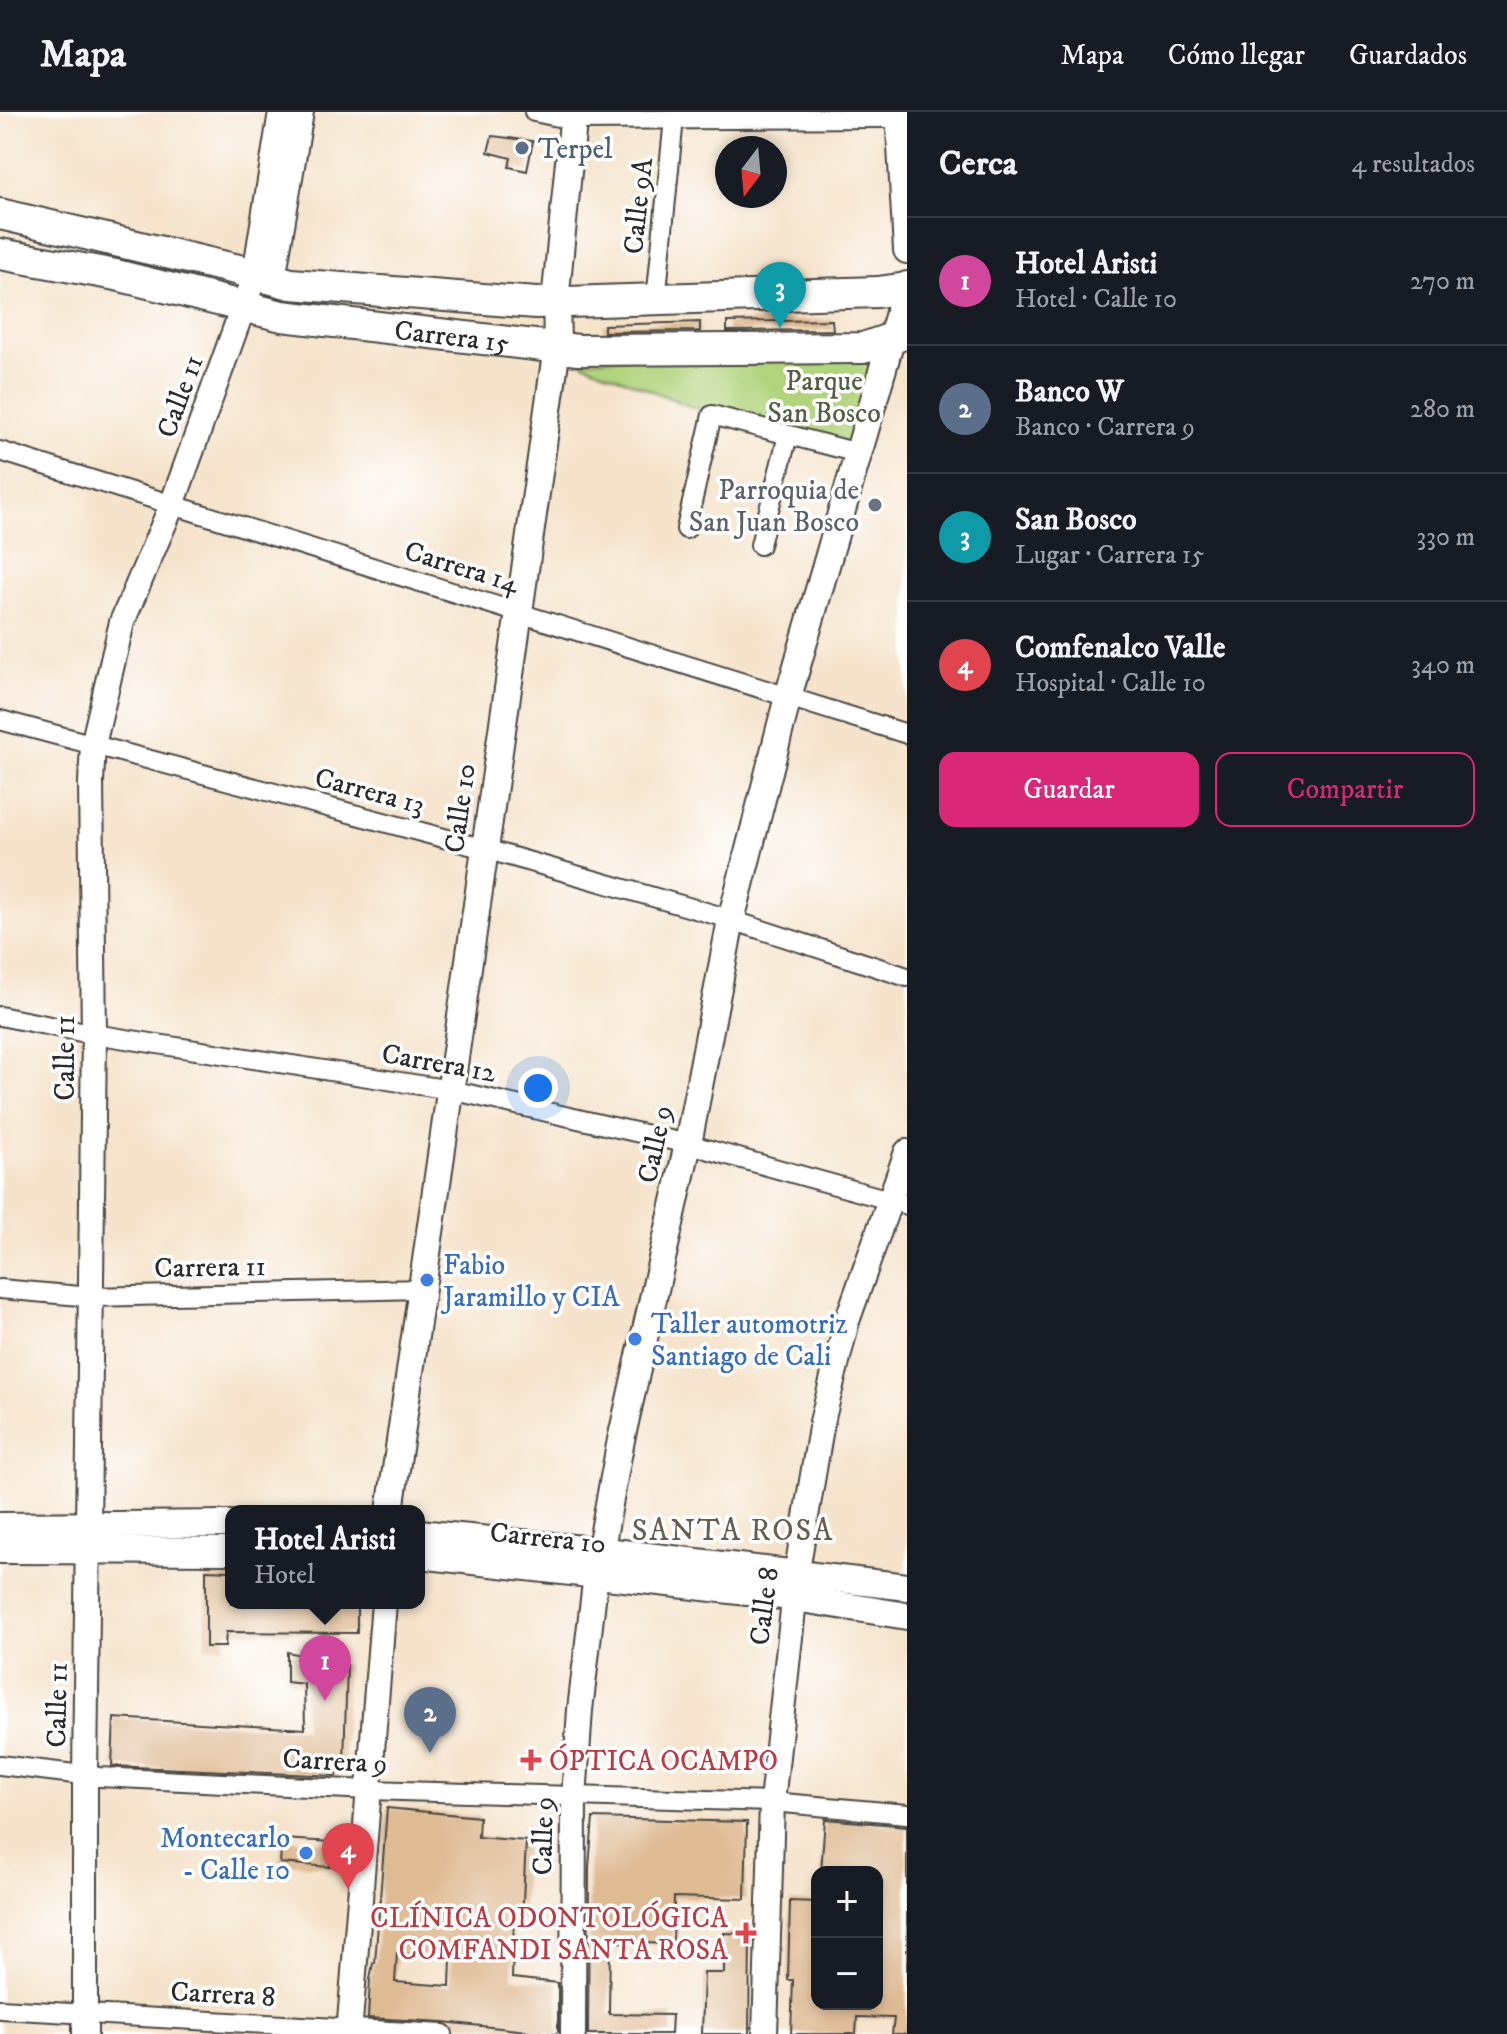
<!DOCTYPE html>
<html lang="es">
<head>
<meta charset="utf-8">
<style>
  :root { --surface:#171b24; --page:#20242c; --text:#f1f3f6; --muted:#9ea1a6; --line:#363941; --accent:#db2777 }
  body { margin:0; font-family:"IM FELL DW Pica",serif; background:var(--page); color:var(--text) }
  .controls { position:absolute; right:24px; bottom:24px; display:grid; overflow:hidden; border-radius:16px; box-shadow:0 4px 12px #0003 }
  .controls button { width:72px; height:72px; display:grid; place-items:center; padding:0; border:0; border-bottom:2px solid var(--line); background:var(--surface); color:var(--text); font:40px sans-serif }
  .compass { position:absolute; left:715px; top:24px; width:72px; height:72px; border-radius:50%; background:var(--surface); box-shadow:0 4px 12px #0003; rotate:196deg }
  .you { position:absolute; left:538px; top:976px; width:28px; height:28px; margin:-20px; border:6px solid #fff; border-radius:50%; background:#1a73e8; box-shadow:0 0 0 12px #1a73e833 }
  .badge { display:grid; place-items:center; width:52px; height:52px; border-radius:50%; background:var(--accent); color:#fff; font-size:26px; font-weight:700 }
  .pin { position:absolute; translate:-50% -66px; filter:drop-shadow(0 2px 4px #0008) }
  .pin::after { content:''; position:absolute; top:42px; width:28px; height:24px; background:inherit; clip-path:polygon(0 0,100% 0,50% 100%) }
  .popup { position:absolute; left:225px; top:1393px; width:200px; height:104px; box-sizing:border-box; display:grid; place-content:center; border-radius:16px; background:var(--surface); filter:drop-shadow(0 2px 6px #0005); font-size:26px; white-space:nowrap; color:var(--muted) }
  .popup b { font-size:30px; color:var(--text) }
  .popup::after { content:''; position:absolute; left:50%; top:100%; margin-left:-16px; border:16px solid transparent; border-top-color:var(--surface) }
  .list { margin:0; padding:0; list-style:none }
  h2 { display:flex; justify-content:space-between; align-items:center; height:104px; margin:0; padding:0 32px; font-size:34px }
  h2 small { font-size:26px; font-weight:400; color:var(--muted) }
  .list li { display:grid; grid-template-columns:52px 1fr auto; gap:24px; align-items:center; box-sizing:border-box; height:128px; padding:0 32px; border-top:2px solid var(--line) }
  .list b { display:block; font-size:30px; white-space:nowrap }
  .list p { margin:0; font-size:26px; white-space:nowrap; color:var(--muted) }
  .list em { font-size:26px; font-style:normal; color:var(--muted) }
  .actions { display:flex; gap:16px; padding:24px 32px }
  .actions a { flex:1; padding:18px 0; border:2px solid var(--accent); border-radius:16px; text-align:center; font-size:28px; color:var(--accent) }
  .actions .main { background:var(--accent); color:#fff }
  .map { position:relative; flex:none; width:907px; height:1922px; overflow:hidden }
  header { display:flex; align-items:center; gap:48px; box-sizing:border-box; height:112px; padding:0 40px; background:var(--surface); border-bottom:2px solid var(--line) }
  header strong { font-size:38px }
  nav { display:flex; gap:44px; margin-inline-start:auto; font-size:28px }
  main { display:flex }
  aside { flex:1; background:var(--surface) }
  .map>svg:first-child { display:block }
  .green { fill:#b0d37c; stroke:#6e7f54; stroke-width:2 }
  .building { fill:#dfbb94; fill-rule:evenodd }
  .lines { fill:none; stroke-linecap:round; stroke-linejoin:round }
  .minor-casing { stroke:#494743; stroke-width:22 }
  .tertiary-casing { stroke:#494743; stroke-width:28 }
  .secondary-casing { stroke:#494743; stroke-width:30 }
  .primary-casing { stroke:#494743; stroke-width:34 }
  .minor { stroke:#fff; stroke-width:18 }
  .tertiary { stroke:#fff; stroke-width:24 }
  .secondary { stroke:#fff; stroke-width:26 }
  .primary { stroke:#fff; stroke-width:30 }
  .service-dot { fill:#5c6f8a; stroke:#fff; stroke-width:3 }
  .worship-dot { fill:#6b7280; stroke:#fff; stroke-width:3 }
  .shop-dot { fill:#3f7fe0; stroke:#fff; stroke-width:3 }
  .health-dot { fill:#e0444e; stroke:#fff; stroke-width:3 }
  .labels { text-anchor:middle; stroke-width:7; stroke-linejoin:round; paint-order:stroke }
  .service-label { font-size:28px; fill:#4e5e75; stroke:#fff; text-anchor:start }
  .street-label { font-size:28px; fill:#2b2b2b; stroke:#fff }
  .park-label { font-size:28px; fill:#535d43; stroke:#fff }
  .worship-label { font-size:28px; fill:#5b616d; stroke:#fff; text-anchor:end }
  .shop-label { font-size:28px; fill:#366cbe; stroke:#fff; text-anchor:start }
  .health-label { font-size:28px; fill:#be3a42; stroke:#fff; text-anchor:start }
  .neighbourhood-label { font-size:30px; letter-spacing:2px; fill:#6a5d50; stroke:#fff }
</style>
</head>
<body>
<header>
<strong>Mapa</strong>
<nav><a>Mapa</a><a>Cómo llegar</a><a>Guardados</a></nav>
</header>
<main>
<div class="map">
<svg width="907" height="1922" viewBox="0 0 907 1922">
  <rect width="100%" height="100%" fill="#fff"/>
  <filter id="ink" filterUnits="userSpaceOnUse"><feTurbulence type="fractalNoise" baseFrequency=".0125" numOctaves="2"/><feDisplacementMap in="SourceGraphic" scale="16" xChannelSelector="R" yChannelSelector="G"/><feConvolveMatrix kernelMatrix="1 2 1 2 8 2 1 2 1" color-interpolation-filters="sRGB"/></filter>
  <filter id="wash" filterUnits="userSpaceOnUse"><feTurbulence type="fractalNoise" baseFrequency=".006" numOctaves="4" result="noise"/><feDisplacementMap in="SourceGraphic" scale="32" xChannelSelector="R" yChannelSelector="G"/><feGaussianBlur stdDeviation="1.8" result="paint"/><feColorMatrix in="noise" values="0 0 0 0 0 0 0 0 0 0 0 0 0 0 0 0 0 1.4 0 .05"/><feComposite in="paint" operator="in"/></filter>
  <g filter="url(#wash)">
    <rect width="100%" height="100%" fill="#f5e3cb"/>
    <polygon class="green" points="892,225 858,341 712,303 578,249"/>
    <g id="blocks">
      <g class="building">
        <polygon points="492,24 533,29 527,59 509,55 511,46 488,40"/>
        <polygon points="832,208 833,218 727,219 727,210"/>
        <polygon points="700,210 700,219 604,220 604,213"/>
        <polygon points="206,1458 231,1459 231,1491 357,1491 357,1521 226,1520 225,1535 206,1535"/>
        <polygon points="287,1540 347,1553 344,1651 336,1664 112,1654 114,1606 305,1617 304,1572 287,1570"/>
        <path d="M387,1696L479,1705L478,1725L526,1729L522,1808H514L512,1866L558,1871V1920L555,1922L444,1910L368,1906L370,1867L373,1851H375ZM397,1841L451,1845L450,1874L395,1870Z"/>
        <polygon points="593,1706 747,1710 745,1787 674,1785 673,1832 610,1830 609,1902 672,1903 671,1922 588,1922 589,1755"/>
        <polygon points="825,1707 907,1714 907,1922 892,1922 894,1906 857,1905 856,1922 791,1922 793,1868 788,1868 790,1789 817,1790 817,1892 877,1892 877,1812 881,1812 882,1769 877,1769 877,1760 821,1760"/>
        <polygon points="282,1727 332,1730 330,1755 280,1751"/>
        <polygon points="724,1821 750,1822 749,1922 702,1922 704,1861 724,1861"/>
      </g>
    </g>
  </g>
  <g filter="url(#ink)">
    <use href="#blocks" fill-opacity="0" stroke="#494743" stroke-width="2"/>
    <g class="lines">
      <g class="minor-casing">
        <g id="minor">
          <polyline points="534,0 573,8 883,6 907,2"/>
          <polyline points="656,189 674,6"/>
          <polyline points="0,339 907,622"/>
          <polyline points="686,417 712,303 858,341"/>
          <polyline points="760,433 788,323"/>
          <polyline points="0,608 485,737 716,803 907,865"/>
          <polyline points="0,904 81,920 451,978 688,1032 907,1093"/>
          <polyline points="0,1177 92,1185 422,1177"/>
          <polyline points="0,1653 99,1665 369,1678 772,1690 907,1702"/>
          <polyline points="0,1897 443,1922"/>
        </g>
      </g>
      <g class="tertiary-casing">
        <g id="tertiary">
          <polyline points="273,167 301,0"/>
          <polyline points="85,1922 85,1663 94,922 91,670 93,633 122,510 172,393 255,162 281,0"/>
          <polyline points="349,1922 384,1491"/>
          <polyline points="573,1922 574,1686 580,1598 596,1462"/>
          <polyline points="765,1922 772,1690 798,1452 822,1310 847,1209 907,1040"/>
        </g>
      </g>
      <g class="secondary-casing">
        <g id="secondary">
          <polyline points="899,0 907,138"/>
          <polyline points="390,1399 557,235 556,180 574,0"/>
          <polyline points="0,1414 231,1412"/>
          <polyline points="419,1421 614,1440 907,1475"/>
          <polyline points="0,1438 231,1439"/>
          <polyline points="419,1443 783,1484 907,1504"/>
          <polyline points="596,1462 621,1328 688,1032 731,808 788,585 907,173"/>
        </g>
      </g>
      <g class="primary-casing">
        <g id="primary">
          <polyline points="0,102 239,158 291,172 536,191 878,180 907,176"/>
          <path id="s1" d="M0,142L116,163L282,204L578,238L863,236L907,221"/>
        </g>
      </g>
      <use href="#minor" class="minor"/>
      <use href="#tertiary" class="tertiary"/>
      <use href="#secondary" class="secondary"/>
      <use href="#primary" class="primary"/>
    </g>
  </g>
  <circle class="service-dot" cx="522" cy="36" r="8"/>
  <circle class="worship-dot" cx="875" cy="393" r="8"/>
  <g class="shop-dot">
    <circle cx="427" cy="1168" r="8"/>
    <circle cx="635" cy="1227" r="8"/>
    <circle cx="306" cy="1741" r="8"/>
  </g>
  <g class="health-dot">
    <path d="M527 1636h8v8h8v8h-8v8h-8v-8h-8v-8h8z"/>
    <path d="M742 1809h8v8h8v8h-8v8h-8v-8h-8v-8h8z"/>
  </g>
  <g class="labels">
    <g class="service-label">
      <text x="538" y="46">Terpel</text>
    </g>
    <g class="street-label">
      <text transform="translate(637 94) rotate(-84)" y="10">Calle 9A</text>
      <text dy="10" stroke="none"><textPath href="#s1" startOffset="460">Carrera 15</textPath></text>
      <text transform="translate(179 284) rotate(-70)" y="10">Calle 11</text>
      <text transform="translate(462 454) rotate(17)" y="10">Carrera 14</text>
      <text transform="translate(370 678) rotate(15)" y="10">Carrera 13</text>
      <text transform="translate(459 696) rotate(-82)" y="10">Calle 10</text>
      <text transform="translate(64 946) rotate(-90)" y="10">Calle 11</text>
      <text transform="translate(439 950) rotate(10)" y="10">Carrera 12</text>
      <text transform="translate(654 1032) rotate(-78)" y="10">Calle 9</text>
      <text transform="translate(210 1154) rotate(-1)" y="10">Carrera 11</text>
      <text transform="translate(548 1425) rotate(6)" y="10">Carrera 10</text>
      <text transform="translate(763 1494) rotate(-83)" y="10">Calle 8</text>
      <text transform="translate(56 1593) rotate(-89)" y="10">Calle 11</text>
      <text transform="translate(335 1648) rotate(3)" y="10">Carrera 9</text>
      <text transform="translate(542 1724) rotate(-89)" y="10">Calle 9</text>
      <text transform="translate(223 1881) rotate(3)" y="10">Carrera 8</text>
    </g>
    <g class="park-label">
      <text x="824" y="278">Parque<tspan x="824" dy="32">San Bosco</tspan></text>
    </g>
    <g class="worship-label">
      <text x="859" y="387">Parroquia de<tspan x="859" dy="32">San Juan Bosco</tspan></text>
    </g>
    <g class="shop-label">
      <text x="443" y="1162">Fabio<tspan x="443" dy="32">Jaramillo y CIA</tspan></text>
      <text x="651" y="1221">Taller automotriz<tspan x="651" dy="32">Santiago de Cali</tspan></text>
      <text x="290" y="1735" text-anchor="end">Montecarlo<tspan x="290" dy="32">- Calle 10</tspan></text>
    </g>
    <g class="health-label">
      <text x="549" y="1658">ÓPTICA OCAMPO</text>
      <text x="728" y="1815" text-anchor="end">CLÍNICA ODONTOLÓGICA<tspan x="728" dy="32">COMFANDI SANTA ROSA</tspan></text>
    </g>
    <g class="neighbourhood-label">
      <text x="733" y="1428">SANTA ROSA</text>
    </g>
  </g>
</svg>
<div class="controls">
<button>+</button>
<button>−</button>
</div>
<svg class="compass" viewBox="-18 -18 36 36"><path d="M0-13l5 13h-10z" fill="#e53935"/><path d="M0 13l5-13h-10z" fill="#9ea1a6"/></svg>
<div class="you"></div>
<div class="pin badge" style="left:325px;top:1589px;background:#d1479c">1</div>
<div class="popup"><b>Hotel Aristi</b>Hotel</div>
<div class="pin badge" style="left:430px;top:1641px;background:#5c6f8a">2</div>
<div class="pin badge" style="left:780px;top:216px;background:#0f9aa8">3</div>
<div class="pin badge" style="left:348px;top:1777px;background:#e0444e">4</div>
</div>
<aside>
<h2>Cerca<small>4 resultados</small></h2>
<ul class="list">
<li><span class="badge" style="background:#d1479c">1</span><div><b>Hotel Aristi</b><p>Hotel · Calle 10</p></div><em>270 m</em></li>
<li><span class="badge" style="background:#5c6f8a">2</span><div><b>Banco W</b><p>Banco · Carrera 9</p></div><em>280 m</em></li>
<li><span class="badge" style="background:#0f9aa8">3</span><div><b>San Bosco</b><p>Lugar · Carrera 15</p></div><em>330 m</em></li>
<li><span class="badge" style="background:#e0444e">4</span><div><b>Comfenalco Valle</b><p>Hospital · Calle 10</p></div><em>340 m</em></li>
</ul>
<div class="actions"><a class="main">Guardar</a><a>Compartir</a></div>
</aside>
</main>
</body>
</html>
